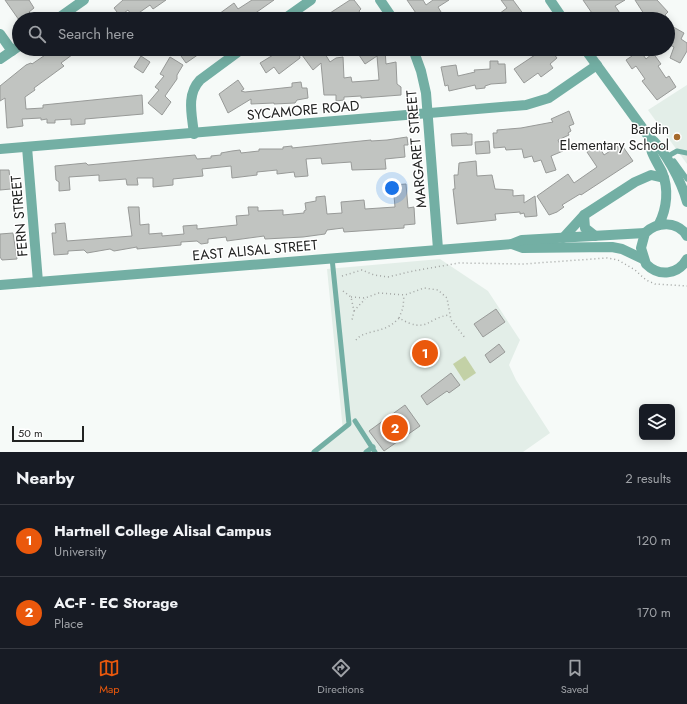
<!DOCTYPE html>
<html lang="en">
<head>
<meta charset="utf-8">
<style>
  :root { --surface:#171b24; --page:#242831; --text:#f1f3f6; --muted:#9ea1a6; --line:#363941; --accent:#ea580c }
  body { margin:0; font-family:Jost,sans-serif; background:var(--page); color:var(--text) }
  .controls { position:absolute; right:12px; bottom:12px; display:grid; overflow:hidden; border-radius:6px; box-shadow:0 2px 10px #0003 }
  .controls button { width:36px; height:36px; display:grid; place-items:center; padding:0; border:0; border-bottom:1px solid var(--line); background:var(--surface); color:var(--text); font:20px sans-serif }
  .scale { position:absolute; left:12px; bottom:10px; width:72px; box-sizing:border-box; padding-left:4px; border:2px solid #222322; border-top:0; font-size:11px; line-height:14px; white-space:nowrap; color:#222322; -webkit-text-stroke:3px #fff; paint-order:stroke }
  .you { position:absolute; left:392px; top:188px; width:14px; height:14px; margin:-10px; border:3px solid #fff; border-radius:50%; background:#1a73e8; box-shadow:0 0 0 6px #1a73e833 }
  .badge { display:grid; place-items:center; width:26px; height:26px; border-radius:50%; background:var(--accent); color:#fff; font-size:13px; font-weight:700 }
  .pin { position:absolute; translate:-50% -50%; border:2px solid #fff; box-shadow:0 1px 4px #0006 }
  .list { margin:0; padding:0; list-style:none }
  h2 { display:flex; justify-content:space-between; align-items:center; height:52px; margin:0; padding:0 16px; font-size:17px }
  h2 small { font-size:13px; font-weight:400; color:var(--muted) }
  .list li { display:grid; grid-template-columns:26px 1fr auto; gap:12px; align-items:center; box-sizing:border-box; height:72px; padding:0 16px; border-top:1px solid var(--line) }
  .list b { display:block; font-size:15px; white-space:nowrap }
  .list p { margin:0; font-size:13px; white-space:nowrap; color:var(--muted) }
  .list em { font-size:13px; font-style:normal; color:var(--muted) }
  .icon { flex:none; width:22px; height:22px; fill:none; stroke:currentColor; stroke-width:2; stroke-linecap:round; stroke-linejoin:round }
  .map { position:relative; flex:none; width:687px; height:452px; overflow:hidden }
  .search { position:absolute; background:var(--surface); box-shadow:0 2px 10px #0003; left:12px; right:12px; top:12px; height:44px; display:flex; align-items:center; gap:10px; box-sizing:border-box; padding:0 14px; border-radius:22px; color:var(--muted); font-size:15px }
  .sheet { height:196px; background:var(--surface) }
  nav { display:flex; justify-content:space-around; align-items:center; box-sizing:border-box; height:56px; border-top:1px solid var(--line); background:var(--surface); font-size:11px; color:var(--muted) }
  nav a { display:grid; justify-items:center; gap:2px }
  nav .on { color:var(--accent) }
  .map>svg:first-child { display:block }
  .built { fill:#e3eee8 }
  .green { fill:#c3d1a6 }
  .building { fill:#c1c4c1; stroke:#989a98 }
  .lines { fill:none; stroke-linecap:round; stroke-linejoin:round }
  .path { stroke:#a2a5a3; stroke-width:1.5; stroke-dasharray:1 3; stroke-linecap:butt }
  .service { stroke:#73afa4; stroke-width:5 }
  .minor { stroke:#73afa4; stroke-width:10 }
  .tertiary { stroke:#73afa4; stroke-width:10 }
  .poi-dot { fill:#a56a2b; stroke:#fff; stroke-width:1.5 }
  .labels { text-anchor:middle; stroke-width:3; stroke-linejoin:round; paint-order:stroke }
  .street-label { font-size:14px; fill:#222322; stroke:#fff }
  .poi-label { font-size:14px; fill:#222322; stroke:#fff; text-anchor:end }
</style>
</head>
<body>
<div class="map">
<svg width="687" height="452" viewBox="0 0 687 452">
  <rect width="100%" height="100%" fill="#f6faf8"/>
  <g class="built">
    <polygon points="687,85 687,164 648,110"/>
    <polygon points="440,259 488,291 520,340 509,365 516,380 550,433 523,452 313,452 343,431 327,269"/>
  </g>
  <polygon class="green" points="465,356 476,373 464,381 453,364"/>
  <g class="building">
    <polygon points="5,0 29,0 34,8 29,12 31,14 19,20"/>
    <polygon points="123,0 166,0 153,9 150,5 133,17 128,10 120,16 114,8"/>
    <polygon points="252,0 274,0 247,19 212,19 234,3 238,9"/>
    <polygon points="350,0 354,0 361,9 359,11 362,16 358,19 334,19 330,13"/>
    <polygon points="407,0 423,0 426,5 433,0 449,0 438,7 441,12 430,19 420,19"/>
    <polygon points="501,0 513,0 527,19 492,19 507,8"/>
    <polygon points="583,0 625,0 615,6 624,19 596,19"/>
    <polygon points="635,0 657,0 668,12 665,15 669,19 638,19 644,14"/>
    <polygon points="668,24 684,33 681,39 687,43 687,51 680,63 670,58 674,47 668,44"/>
    <polygon points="54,49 80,49 61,63 64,66 34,88 35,90 25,97 26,109 43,108 43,105 142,95 143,114 85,119 85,124 71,125 71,119 55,120 55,123 47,123 47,119 41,120 41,118 22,119 23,126 7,128 5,98 0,101 0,86 26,65 31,63 32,64"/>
    <polygon points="176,49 196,49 199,54 186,63"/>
    <polygon points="283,49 322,49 330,62 336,58 343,57 344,78 351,77 352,82 379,80 377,56 365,64 355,49 387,49 385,50 386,64 396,62 397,84 401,87 401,95 361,98 361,96 344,97 344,100 336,101 336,95 324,95 321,63 313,70 299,51 300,58 279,74 274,67 266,73 260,63"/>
    <polygon points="531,49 550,49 557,58 550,64 553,68 541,77 538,73 524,83 514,69 535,55"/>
    <polygon points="628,49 639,49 646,59 653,53 661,64 658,66 666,78 669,76 676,87 657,100 642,81 645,79 636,66 632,69 626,60 632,56"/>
    <polygon points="141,56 150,62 143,73 134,67"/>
    <polygon points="170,57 183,65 177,75 177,79 165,96 171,102 162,115 148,103 159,90 155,87 164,76 160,74"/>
    <polygon points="490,61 498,61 498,64 505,64 506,83 491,84 485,86 485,88 476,89 475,85 449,91 448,85 445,86 441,67 456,65 458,76 475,72 474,70 490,69"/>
    <polygon points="238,80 244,89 241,91 245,92 292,87 292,83 301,82 302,88 307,88 308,98 297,100 295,103 274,104 274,103 251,104 251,99 228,113 219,94"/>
    <polygon points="569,111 574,124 569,126 571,131 568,133 569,135 558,140 563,151 551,156 556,170 546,173 541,160 534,162 532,156 524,158 522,149 506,150 505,147 494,148 493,133 497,133 497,130 521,128 553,122 551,119"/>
    <polygon points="467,133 467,134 472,134 472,145 452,146 451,134"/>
    <polygon points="407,137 408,145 404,145 405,157 385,159 386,169 352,170 351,162 322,164 321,158 306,159 308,176 295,177 294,172 277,174 277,170 257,172 257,175 232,178 231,166 202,169 203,176 173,179 173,185 153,187 153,178 137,178 138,185 127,185 126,179 99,181 99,175 69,177 70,190 59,191 59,182 56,180 55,166 86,163 88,165 195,155 197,159 211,158 211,156 221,155 221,153 232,151 240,150 241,153 259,151 259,149 283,149 283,147 292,146 292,148 371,140 371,141 387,140"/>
    <polygon points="489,141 490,153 476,154 475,142"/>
    <polygon points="621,144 633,161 581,195 580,194 562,205 564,207 557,212 549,215 537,196 568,174 574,183 597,167 587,152 598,145 604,155"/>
    <polygon points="476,161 477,176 492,175 495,189 513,190 513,196 524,195 524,203 535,196 537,216 525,217 524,213 520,214 520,212 495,214 496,220 457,224 453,189 455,189 454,175 458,175 459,163"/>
    <polygon points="0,170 9,170 11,189 0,190"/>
    <polygon points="406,184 408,208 414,207 415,224 404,225 404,228 344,232 343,228 327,230 325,234 303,237 265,239 264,236 227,241 226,237 208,239 208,243 201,244 197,241 181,242 181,245 137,249 137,247 114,251 110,249 87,253 84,250 68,251 68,254 54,255 52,233 56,233 55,224 65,223 67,241 132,236 128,207 139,207 140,225 149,224 149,234 162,233 162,236 184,234 183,226 197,225 197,229 237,225 236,216 249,215 248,207 258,207 258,211 283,210 283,215 304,213 304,211 306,210 305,203 316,201 316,197 325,196 327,214 342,213 341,202 364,200 365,209 395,207 393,185"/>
    <polygon points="13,233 17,259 2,260 0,257 0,234"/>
    <polygon points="496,309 505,322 483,337 474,324"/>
    <polygon points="499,344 505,352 490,363 485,355"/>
    <polygon points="451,373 460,385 449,393 447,391 427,405 421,396"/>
    <polygon points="405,405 420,426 384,451 369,431"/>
  </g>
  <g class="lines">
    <g class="path">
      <polyline points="342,276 362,270 374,275 388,277 413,271 459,263 523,264 607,258 618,260 635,270 646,280 655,284 687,286"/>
      <polyline points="343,291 351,297 354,311 352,320"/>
      <polyline points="351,297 365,298 379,293 405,295 424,288 438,290 447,298 451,320 466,339"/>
      <polyline points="354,311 365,299"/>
      <polyline points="399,318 403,308 404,295"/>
      <path d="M356,340C364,329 384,335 399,318C428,335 427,317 450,315"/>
    </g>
    <g class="service">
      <polyline points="670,155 677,151 687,153"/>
      <polyline points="674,161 687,179"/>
      <polyline points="355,421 375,452"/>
      <polyline points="314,452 349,424 332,258"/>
      <polyline points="366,452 373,447"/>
    </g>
    <g class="minor">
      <polyline points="380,0 393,19"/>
      <polyline points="57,19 84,0"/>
      <polyline points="284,19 311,0"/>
      <polyline points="0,34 12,51"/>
      <polyline points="413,49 421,71 426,93 438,249"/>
      <polyline points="0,59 19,46"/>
      <path d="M194,134C192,115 186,95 200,80L242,49"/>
      <polyline points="27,147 38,282"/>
      <polyline points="0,149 526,105 549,98 597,65"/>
      <polyline points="584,215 585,228 595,236"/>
      <polyline points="563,238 584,215 635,182 651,175 664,178"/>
    </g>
    <g class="tertiary">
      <polyline points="550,0 563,19"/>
      <path d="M585,49L649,137C665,149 682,183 687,202"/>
      <path d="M649,137C649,151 656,160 662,172C669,189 667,208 659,224"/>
      <path d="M687,236C677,220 657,222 645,233L641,248L646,264C659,277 678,275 687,259"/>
      <polyline points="512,244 523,248 612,247 622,249 643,259"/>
      <polyline points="0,285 512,244 522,240 645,233"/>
    </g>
  </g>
  <circle class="poi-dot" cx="677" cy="137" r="4"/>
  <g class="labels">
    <g class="street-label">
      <text transform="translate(303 110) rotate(-5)" y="5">SYCAMORE ROAD</text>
      <text transform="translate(416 149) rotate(-95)" y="5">MARGARET STREET</text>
      <text transform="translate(19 216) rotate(-95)" y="5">FERN STREET</text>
      <text transform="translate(255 250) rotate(-5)" y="5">EAST ALISAL STREET</text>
    </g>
    <g class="poi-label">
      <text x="669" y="134">Bardin<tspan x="669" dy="16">Elementary School</tspan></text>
    </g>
  </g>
</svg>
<div class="controls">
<button><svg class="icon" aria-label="layers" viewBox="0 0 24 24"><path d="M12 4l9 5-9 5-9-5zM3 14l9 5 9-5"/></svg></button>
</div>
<div class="scale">50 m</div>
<div class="you"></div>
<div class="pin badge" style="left:425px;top:353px">1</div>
<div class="pin badge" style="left:395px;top:428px">2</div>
<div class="search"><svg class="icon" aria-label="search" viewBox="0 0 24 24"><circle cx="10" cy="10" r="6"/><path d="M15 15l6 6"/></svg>Search here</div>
</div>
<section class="sheet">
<h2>Nearby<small>2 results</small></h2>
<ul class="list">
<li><span class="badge">1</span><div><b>Hartnell College Alisal Campus</b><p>University</p></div><em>120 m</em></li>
<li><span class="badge">2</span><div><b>AC-F - EC Storage</b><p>Place</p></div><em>170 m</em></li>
</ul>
</section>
<nav>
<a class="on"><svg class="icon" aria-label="map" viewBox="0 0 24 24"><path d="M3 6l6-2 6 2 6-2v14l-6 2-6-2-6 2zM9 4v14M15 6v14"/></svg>Map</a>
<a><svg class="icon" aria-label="directions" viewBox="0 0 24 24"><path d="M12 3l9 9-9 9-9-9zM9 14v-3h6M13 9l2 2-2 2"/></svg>Directions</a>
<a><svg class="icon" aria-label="saved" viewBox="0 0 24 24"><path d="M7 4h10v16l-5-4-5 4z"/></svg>Saved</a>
</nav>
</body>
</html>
